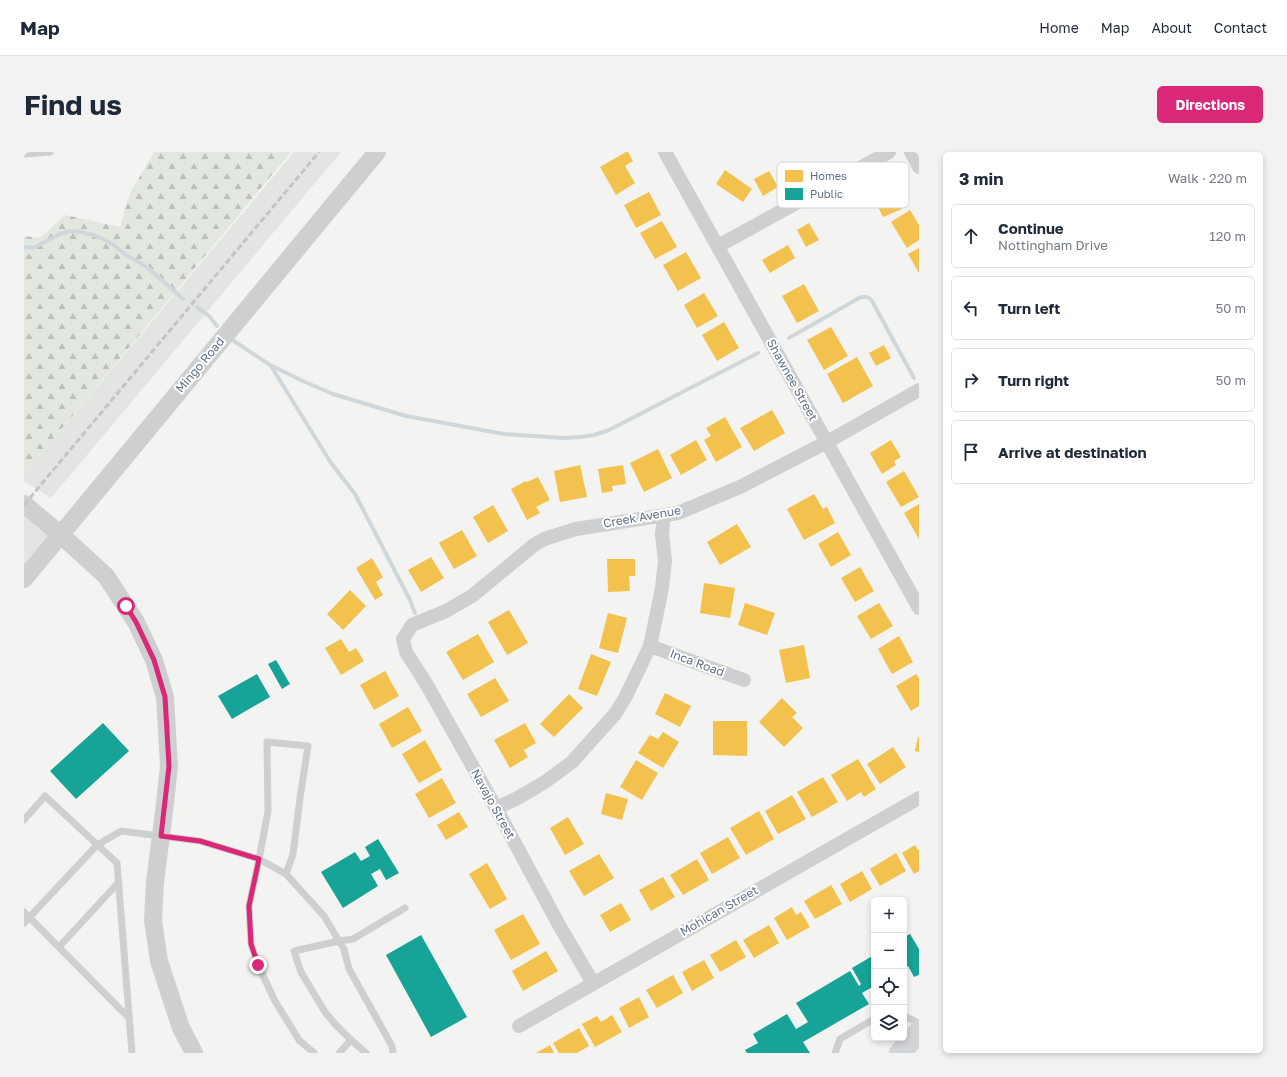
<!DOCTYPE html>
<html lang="en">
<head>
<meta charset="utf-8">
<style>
  :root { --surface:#fff; --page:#f2f2f3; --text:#1f2937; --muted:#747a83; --line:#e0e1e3; --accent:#db2777 }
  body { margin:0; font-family:"Golos Text",sans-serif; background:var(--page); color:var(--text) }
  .controls { position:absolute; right:12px; bottom:12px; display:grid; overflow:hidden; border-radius:6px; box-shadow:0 2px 6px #0003 }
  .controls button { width:36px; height:36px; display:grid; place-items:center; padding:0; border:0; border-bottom:1px solid var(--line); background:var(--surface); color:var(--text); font:20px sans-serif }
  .stop { position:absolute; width:12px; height:12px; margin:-9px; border:3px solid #db2777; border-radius:50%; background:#fff }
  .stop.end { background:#db2777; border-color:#fff; box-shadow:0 1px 4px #0008 }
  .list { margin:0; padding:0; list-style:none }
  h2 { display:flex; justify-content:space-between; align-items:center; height:52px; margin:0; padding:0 16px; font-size:17px }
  h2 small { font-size:13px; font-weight:400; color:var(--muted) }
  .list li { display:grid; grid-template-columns:26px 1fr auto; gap:12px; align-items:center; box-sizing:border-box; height:64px; margin:0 8px 8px; padding:0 8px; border:1px solid var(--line); border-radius:6px }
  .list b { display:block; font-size:15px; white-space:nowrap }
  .list p { margin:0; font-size:13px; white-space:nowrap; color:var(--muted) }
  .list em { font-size:13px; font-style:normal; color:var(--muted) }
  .icon { flex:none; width:22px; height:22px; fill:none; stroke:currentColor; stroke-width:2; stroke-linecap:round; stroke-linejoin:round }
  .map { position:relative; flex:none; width:895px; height:901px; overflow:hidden; border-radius:6px }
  header { display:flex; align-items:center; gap:24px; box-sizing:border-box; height:56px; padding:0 20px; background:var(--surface); border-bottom:1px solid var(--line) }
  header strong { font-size:19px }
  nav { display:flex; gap:22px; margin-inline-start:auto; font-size:14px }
  .intro { display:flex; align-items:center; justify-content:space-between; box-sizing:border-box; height:96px; padding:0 24px }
  h1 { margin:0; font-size:28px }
  .button { padding:10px 18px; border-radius:6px; background:var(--accent); color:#fff; font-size:14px; font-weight:700 }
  main { display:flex; gap:24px; padding:0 24px }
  aside { flex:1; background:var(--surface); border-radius:6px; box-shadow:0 2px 6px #0003 }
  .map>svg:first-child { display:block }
  .built { fill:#e3e5e3 }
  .forest { fill:url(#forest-firs) }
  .homes { fill:#f2c14e }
  .public { fill:#17a398 }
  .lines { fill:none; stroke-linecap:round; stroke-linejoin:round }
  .stream { stroke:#d0d7db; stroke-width:4 }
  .service { stroke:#cecfd0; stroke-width:7 }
  .minor { stroke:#cecfd0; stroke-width:14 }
  .tertiary { stroke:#cecfd0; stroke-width:18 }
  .primary { stroke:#d2d5d7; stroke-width:22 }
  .rail { stroke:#c3c4c5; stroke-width:3; stroke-dasharray:6 3; stroke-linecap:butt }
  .route { stroke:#db2777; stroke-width:5 }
  .labels { text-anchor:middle; stroke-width:4; stroke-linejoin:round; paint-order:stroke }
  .street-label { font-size:12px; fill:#617084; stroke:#fff }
  .key { fill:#fff; stroke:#d0d4da; stroke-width:1 }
  .key-label { font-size:11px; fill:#617084 }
</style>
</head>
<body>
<header>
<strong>Map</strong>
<nav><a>Home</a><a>Map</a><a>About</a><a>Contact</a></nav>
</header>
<div class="intro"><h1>Find us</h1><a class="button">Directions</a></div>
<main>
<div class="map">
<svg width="895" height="901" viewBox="0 0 895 901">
  <defs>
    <pattern id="forest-firs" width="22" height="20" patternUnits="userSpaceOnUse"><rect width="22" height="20" fill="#e2e7df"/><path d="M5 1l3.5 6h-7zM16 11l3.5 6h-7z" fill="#bbc0ba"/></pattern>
  </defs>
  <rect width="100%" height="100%" fill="#f3f4f1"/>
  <g class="built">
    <polygon points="270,0 317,0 27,346 0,329 0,322"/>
    <polygon points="0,352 37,383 0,427"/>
  </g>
  <polygon class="forest" points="130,0 267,0 0,322 0,84 16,86 41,63 96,75 106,41"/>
  <g class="homes">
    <polygon points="602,0 604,0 609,9 601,14 611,31 592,43 576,15"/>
    <polygon points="701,18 728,37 719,50 692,32"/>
    <polygon points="745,19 754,35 739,44 730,27"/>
    <polygon points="867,34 878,57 859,65 848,43"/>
    <polygon points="625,40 637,63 612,76 600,53"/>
    <polygon points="886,58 895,73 895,88 883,96 867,70"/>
    <polygon points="638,69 653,95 631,107 616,81"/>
    <polygon points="785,71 795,88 782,95 773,78"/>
    <polygon points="764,93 771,106 746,121 738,108"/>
    <polygon points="895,96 895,121 884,102"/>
    <polygon points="662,100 677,126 654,139 639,113"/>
    <polygon points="780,132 795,159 773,171 758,144"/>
    <polygon points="680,141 694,164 673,176 660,153"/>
    <polygon points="700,170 715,196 693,209 678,183"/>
    <polygon points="807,175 824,204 800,218 783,188"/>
    <polygon points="860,193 867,206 852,214 845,201"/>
    <polygon points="833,205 849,234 819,251 803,222"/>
    <polygon points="748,258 761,281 730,299 716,276"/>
    <polygon points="701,265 718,295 692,310 680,288 687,284 682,276"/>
    <polygon points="672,288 683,308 657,323 646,303"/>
    <polygon points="867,288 877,305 870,309 872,313 858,322 846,301"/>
    <polygon points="634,297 648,326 620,340 606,311"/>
    <polygon points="556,313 563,345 536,350 530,319"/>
    <polygon points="599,313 602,332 588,334 589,339 578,341 574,317"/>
    <polygon points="880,319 895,345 877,355 862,330"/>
    <polygon points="514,325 526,348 512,355 516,361 503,368 487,337 502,329 503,330"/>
    <polygon points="790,342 799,357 803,355 811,371 780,388 763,357"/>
    <polygon points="895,352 895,387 880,361"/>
    <polygon points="469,353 484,379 464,391 449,365"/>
    <polygon points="713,372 727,395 696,413 683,390"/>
    <polygon points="438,378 453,404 430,417 415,391"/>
    <polygon points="814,380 827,403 807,415 794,392"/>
    <polygon points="407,405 420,426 397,440 384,418"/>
    <polygon points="348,406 359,425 352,430 359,443 351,448 332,416"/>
    <polygon points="583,407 611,407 611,424 605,424 606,439 584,440"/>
    <polygon points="836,415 850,439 831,450 817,426"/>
    <polygon points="680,431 711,436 706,466 676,461"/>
    <polygon points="326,438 342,454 319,478 303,462"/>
    <polygon points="721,451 751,461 743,483 714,473"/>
    <polygon points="855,451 869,474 847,487 833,464"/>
    <polygon points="485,458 504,491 483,503 464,470"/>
    <polygon points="584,461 603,466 594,501 575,496"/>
    <polygon points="454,482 470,510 439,528 422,500"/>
    <polygon points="875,484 889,510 868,522 854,497"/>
    <polygon points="317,487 325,500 332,496 340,509 317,523 301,496"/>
    <polygon points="780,493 786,526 762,531 755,498"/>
    <polygon points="567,502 587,510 573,544 554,537"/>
    <polygon points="361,519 375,544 350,558 336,533"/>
    <polygon points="892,522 895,526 895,554 887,559 872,534"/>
    <polygon points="471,526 485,549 457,565 443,542"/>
    <polygon points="641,541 667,554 656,575 631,562"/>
    <polygon points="545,542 559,556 530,585 516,572"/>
    <polygon points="758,546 773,561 768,565 779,576 760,595 735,570"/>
    <polygon points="384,555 398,579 368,596 355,572"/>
    <polygon points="689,569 723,569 723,604 689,603"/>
    <polygon points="501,571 512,591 500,598 504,605 486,616 470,588"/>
    <polygon points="639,580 655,590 639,616 614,601 626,583 634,587"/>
    <polygon points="894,585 895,585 895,600 891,599"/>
    <polygon points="401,588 418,618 395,631 378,602"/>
    <polygon points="869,595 882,615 856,632 843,612"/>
    <polygon points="834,607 852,637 840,645 837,640 823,649 807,623"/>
    <polygon points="612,608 634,621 618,648 596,635"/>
    <polygon points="799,625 814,650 788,665 773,640"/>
    <polygon points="418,626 432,651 405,666 391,642"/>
    <polygon points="582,641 604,647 598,668 577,662"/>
    <polygon points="768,643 782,667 754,682 741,659"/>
    <polygon points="735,659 750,687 722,703 706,676"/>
    <polygon points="435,660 444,675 422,688 413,673"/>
    <polygon points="544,665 560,692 541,703 526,676"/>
    <polygon points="704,685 716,706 688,722 676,701"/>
    <polygon points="891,693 894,698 895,698 895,719 890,722 878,701"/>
    <polygon points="872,701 882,719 856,734 846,717"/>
    <polygon points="575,702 590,726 560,744 545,719"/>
    <polygon points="673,707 685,728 659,743 646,723"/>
    <polygon points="463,711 483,747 466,757 445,722"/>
    <polygon points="838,719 848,737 826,750 816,732"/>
    <polygon points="639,725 651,745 627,759 615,738"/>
    <polygon points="807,733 818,752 791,767 780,749"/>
    <polygon points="597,751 607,768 586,780 576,763"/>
    <polygon points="768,755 772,763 777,760 786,775 763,788 750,766"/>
    <polygon points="499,762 516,792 487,808 470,778"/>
    <polygon points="745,773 755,791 730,806 719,788"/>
    <polygon points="712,788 722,805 696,820 686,803"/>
    <polygon points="522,799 534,819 499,839 488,819"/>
    <polygon points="680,808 690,826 668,839 658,820"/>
    <polygon points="649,823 659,841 633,856 622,838"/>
    <polygon points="615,845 625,865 605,876 595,856"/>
    <polygon points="588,863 598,880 571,895 558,872 573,864 577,870"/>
    <polygon points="555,876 565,894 553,901 535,901 529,891"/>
    <polygon points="526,893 530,901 512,901"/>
  </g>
  <g class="public">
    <polygon points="252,508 266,532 258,537 244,512"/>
    <polygon points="233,522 246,545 208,567 194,544"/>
    <polygon points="79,571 105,599 52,647 26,619"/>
    <polygon points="354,687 375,721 362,728 356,717 347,722 354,734 319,756 297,720 331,700 337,709 346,704 341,695"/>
    <polygon points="886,782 895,797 895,823 890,825 884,814 880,816 880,785"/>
    <polygon points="397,783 443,865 407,885 362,803"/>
    <polygon points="850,803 850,834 838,841 845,852 779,890 786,901 723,901 721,898 734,891 729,882 763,862 772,877 784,870 772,851 826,819 835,834 837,832 828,816"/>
  </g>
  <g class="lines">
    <g class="stream">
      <polyline points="0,95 9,96 34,83 45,79 56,80 69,83 81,88 91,94 102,103 123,115 159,147"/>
      <polyline points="173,155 185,164 193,174"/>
      <path d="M765,186L835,146C841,144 844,144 848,149L890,226"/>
      <polyline points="210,189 246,213 281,230 309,242 382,264 480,282 540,286 556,285 570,283 585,278 734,201"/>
      <polyline points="247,214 307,311 331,342 386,448 391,461"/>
    </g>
    <g class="service">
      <polyline points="0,2 26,0"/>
      <polyline points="0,668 21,644 93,711 108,901"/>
      <polyline points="262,722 235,707 244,659 243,590 284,594 276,646 269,702 262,722 300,764 315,789 329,787 381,756"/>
      <polyline points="0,760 105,866"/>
      <polyline points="0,771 73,693 97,679 176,689 235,707 225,754 227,792 234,813 251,849 275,888 290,901"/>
      <polyline points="35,795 94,731"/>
      <polyline points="880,864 895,871"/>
      <polyline points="327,888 342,901"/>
      <polyline points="315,901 327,888 311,872 301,860 277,820 270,799 315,789 320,797 325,817 368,894 369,901"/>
      <polyline points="811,901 816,887 850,867"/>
    </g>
    <g class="minor">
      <polyline points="641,0 895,456"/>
      <polyline points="887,0 895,15"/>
      <polyline points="694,94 865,0"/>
      <polyline points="626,494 720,528"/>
      <polyline points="472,656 492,647 521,630 548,610 591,562 601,546 626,494 638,436 641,409 638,382 640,364"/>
      <polyline points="569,831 535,773 472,656 403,533 382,500 379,487 388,473 422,459 448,444 510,393 520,387 552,377 654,361 716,335 803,290 895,238"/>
      <polyline points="495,874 895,646"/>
    </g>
    <g class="tertiary">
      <polyline points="0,352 37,383 82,424 112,470 130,508 141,545 145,614 140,660 131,730 129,768 135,809 157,876 170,901"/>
      <polyline points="0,427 353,0"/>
    </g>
    <polyline class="primary" points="876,901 895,880"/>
    <polyline class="rail" points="0,353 295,0"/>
  </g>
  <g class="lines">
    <polyline class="route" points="102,454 112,470 130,508 141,545 145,614 137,684 176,689 235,707 225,754 227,792 234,813"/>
  </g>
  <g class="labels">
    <g class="street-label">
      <text transform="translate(176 213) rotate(-50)" y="4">Mingo Road</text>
      <text transform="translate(768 228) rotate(61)" y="4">Shawnee Street</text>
      <text transform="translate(618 365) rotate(-10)" y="4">Creek Avenue</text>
      <text transform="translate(673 511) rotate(20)" y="4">Inca Road</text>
      <text transform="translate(469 652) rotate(61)" y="4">Navajo Street</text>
      <text transform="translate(695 759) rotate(-30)" y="4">Mohican Street</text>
    </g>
  </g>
  <rect x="753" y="10" width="132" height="46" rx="6" class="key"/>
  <rect x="761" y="18" width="18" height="12" fill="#f2c14e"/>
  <rect x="761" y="36" width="18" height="12" fill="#17a398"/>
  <g class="key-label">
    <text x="786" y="28">Homes</text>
    <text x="786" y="46">Public</text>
  </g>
</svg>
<div class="controls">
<button>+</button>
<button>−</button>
<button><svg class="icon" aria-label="locate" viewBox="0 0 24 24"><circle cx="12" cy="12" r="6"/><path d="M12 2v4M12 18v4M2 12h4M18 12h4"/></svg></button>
<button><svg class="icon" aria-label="layers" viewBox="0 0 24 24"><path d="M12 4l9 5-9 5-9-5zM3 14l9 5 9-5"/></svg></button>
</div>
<div class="stop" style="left:102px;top:454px"></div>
<div class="stop end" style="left:234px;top:813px"></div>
</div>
<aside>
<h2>3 min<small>Walk · 220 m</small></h2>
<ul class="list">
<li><svg class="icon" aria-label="ahead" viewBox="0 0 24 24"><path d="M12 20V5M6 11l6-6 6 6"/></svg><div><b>Continue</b><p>Nottingham Drive</p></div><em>120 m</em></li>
<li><svg class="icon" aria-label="left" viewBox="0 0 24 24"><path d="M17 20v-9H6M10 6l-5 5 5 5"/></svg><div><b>Turn left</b></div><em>50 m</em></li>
<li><svg class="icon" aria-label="right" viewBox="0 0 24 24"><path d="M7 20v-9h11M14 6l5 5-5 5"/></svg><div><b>Turn right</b></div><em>50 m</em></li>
<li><svg class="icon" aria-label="arrive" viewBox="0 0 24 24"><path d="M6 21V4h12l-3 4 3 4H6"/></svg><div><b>Arrive at destination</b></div></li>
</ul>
</aside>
</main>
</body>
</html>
